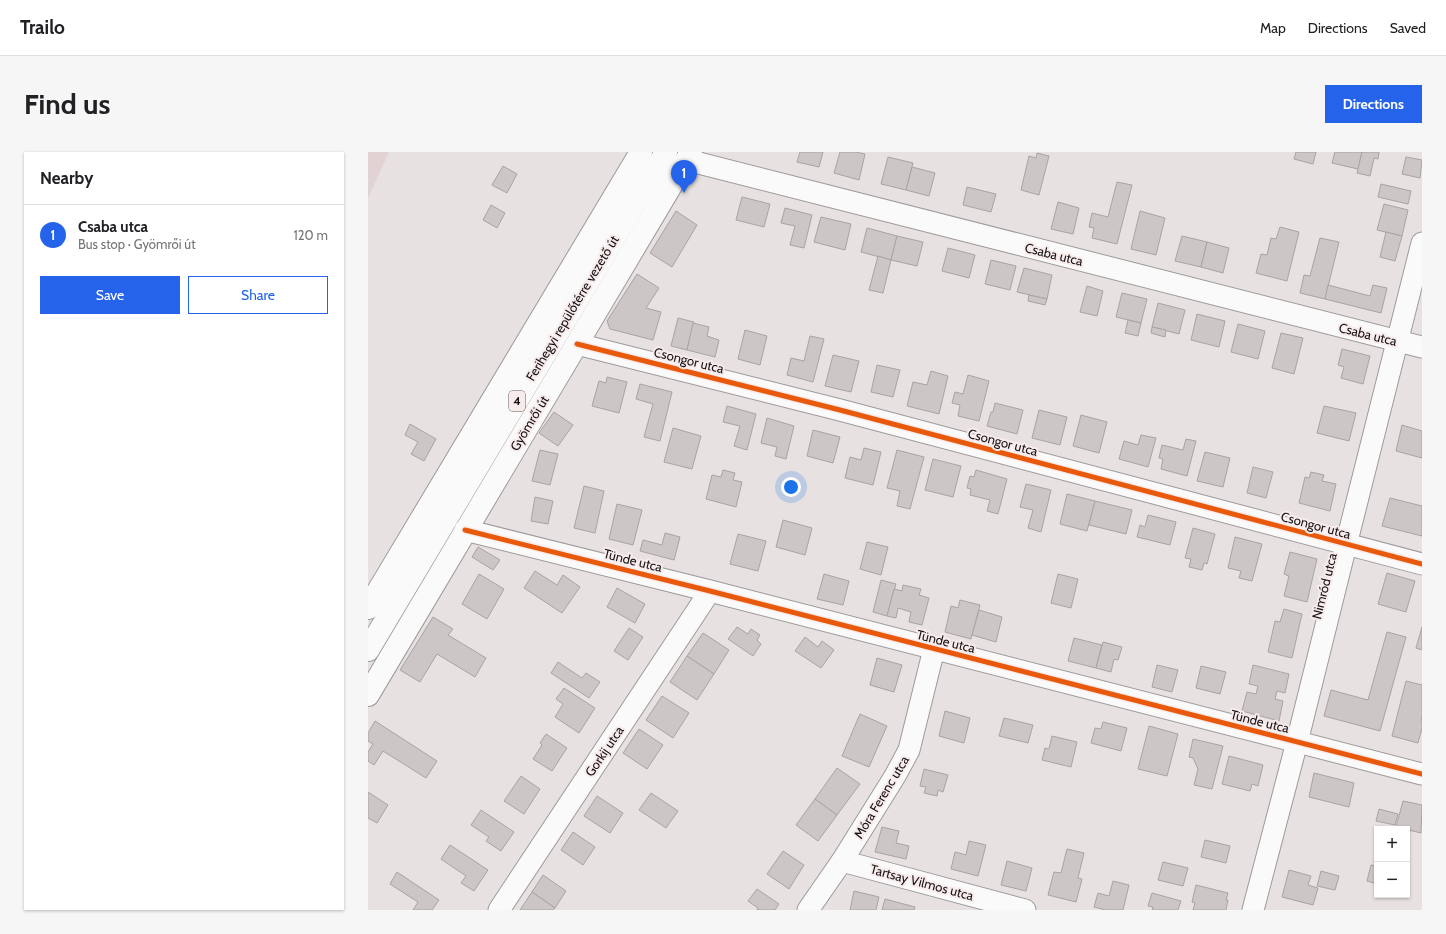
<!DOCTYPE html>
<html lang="en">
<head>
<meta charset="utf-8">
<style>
  :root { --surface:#fff; --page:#f6f6f6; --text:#202124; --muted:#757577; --line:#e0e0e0; --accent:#2563eb }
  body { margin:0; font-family:Cabin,sans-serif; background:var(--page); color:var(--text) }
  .controls { position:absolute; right:12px; bottom:12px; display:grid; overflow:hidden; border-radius:0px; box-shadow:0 1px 3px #0004 }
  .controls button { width:36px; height:36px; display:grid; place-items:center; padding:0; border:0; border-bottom:1px solid var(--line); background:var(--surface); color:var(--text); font:20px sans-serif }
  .you { position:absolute; left:423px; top:335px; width:14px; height:14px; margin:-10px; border:3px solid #fff; border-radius:50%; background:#1a73e8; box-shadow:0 0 0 6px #1a73e833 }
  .badge { display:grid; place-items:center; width:26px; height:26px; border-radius:50%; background:var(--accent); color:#fff; font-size:13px; font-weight:700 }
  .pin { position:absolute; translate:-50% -33px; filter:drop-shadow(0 1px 2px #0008) }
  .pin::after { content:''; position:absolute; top:21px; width:14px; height:12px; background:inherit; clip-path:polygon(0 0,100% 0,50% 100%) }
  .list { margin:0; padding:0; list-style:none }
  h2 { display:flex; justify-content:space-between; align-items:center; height:52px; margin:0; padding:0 16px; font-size:17px }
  h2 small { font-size:13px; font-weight:400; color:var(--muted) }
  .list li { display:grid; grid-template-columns:26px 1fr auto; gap:12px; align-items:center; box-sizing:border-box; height:60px; padding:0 16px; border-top:1px solid var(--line) }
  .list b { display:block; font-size:15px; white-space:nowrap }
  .list p { margin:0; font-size:13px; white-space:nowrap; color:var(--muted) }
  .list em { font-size:13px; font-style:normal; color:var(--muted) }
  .actions { display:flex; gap:8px; padding:12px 16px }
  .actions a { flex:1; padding:9px 0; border:1px solid var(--accent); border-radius:0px; text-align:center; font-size:14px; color:var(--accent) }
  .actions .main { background:var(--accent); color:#fff }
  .map { position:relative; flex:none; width:1054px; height:758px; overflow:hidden; border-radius:0px }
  header { display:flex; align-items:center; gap:24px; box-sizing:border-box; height:56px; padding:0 20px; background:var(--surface); border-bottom:1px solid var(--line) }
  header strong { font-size:19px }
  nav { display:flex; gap:22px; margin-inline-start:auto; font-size:14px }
  .intro { display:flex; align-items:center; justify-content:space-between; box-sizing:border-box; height:96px; padding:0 24px }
  h1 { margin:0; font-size:28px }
  .button { padding:10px 18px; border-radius:0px; background:var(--accent); color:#fff; font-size:14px; font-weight:700 }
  main { display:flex; gap:24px; padding:0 24px }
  aside { flex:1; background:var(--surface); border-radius:0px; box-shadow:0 1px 3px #0004 }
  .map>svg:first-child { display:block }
  .built { fill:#e1d2d4 }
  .building { fill:#ccc7c6; stroke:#a8a4a3 }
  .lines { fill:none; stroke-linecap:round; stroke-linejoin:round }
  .street-casing { stroke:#9e9a9a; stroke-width:23 }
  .secondary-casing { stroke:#9e9a9a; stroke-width:24 }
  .primary-casing { stroke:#9e9a9a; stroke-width:24 }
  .street { stroke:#fbfafa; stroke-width:21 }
  .secondary { stroke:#fbfafa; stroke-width:22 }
  .primary { stroke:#fbfafa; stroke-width:22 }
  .cycleway-casing { stroke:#f8ebec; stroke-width:8 }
  .cycleway { stroke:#e8590c; stroke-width:5 }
  .labels { text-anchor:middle; stroke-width:4; stroke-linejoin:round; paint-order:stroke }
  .shield { fill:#f8ebec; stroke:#5a5354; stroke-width:1 }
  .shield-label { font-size:12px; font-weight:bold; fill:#161213 }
  .street-label { font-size:13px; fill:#161213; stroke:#f8ebec }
</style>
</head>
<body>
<header>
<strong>Trailo</strong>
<nav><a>Map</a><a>Directions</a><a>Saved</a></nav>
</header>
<div class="intro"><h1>Find us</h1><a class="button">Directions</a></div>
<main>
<aside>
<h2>Nearby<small></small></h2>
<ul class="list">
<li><span class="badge">1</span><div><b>Csaba utca</b><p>Bus stop · Gyömrői út</p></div><em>120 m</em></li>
</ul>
<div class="actions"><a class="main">Save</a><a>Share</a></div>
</aside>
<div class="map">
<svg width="1054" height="758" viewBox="0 0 1054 758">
  <rect width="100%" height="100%" fill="#e7e1e1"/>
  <polygon class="built" points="0,0 21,0 0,46"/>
  <g class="building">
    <polygon points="432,0 455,0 451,15 429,10"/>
    <polygon points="472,0 488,0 497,2 491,28 466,21"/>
    <polygon points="928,0 948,0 945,12 926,7"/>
    <polygon points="967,0 994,0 990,17 964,11"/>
    <polygon points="994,0 1011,0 1010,7 1006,6 1002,24 989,21"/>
    <polygon points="669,1 681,4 671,43 653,38 661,4 668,6"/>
    <polygon points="520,5 545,11 538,38 513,32"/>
    <polygon points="1038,5 1054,8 1052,26 1034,22"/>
    <polygon points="135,14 149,22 139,41 124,33"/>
    <polygon points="544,15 567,21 561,44 538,38"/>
    <polygon points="749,30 764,33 749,92 724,86 726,76 721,75 724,61 740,65"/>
    <polygon points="1013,32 1043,39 1040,52 1010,45"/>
    <polygon points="599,35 628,42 623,60 595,53"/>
    <polygon points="374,45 402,52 396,75 368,68"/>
    <polygon points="690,50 711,56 705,82 683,77"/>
    <polygon points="1016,52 1040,58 1034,84 1009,78"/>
    <polygon points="123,53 137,61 129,76 115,68"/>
    <polygon points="417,56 444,63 436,96 422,93 427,74 413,71"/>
    <polygon points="308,59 329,73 304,115 282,101"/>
    <polygon points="772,59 797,66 788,103 763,97"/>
    <polygon points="453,65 483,72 477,98 446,90"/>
    <polygon points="912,75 931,80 919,129 888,121 893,102 899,103 903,86 908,87"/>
    <polygon points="499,76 529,84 523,108 493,100"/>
    <polygon points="1018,80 1034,84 1027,109 1012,105"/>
    <polygon points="529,84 555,90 549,114 523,108"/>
    <polygon points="814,84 839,90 833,115 807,109"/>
    <polygon points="952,86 971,90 957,147 932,141 936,123 942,124"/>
    <polygon points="839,90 861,96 855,121 833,115"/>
    <polygon points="580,96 607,103 601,126 574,119"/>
    <polygon points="510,104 523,108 515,141 501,138"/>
    <polygon points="623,108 648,114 642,138 617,132"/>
    <polygon points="656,116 684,123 679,147 649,140"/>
    <polygon points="269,122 291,136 278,156 293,160 285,188 242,177 239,169"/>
    <polygon points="960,133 1002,144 1005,133 1019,136 1013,161 957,147"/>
    <polygon points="719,134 735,139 729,164 712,160"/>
    <polygon points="754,141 779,147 773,171 748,165"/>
    <polygon points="661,143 679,147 677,153 660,149"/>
    <polygon points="790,151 817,158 811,182 784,175"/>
    <polygon points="829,162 857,169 851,195 823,188"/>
    <polygon points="310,166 326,170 319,198 303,194"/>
    <polygon points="760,168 773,171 770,184 757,181"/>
    <polygon points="325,171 341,175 339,184 351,188 347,205 319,198"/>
    <polygon points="870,172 897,179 890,207 863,200"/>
    <polygon points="784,175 798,178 797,185 783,181"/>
    <polygon points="377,178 399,184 392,213 370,207"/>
    <polygon points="913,181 935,186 926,222 904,216"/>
    <polygon points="442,184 456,187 445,230 419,223 423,206 436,209"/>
    <polygon points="974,197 1002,204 995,232 973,226 976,215 970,213"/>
    <polygon points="465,203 491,209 483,240 457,234"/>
    <polygon points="509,213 532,218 525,245 503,240"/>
    <polygon points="563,219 580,224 571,262 539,254 545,230 559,233"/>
    <polygon points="600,223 621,229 611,269 590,264 592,253 584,251 587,240 595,242"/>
    <polygon points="239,225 259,230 251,261 224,254 231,229 238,231"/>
    <polygon points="272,232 304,240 292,289 276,285 285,252 268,247"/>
    <polygon points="627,251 655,258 649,282 619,274 623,260 625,260"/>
    <polygon points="359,254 388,262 379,298 366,294 372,274 355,270"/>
    <polygon points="956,254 988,261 981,289 949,281"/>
    <polygon points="671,258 699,265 692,293 664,286"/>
    <polygon points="186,260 205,273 190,294 171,281"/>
    <polygon points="713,263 739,270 731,301 705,294"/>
    <polygon points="399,266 426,274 418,307 407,304 409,295 393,291"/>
    <polygon points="42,272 68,287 56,309 43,302 50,290 37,283"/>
    <polygon points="1034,273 1054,279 1054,306 1028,299"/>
    <polygon points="305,276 333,284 324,317 296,310"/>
    <polygon points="445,278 472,285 465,311 439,304"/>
    <polygon points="773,283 788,286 780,315 751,307 756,289 770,293"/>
    <polygon points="818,287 828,289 819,324 793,317 795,307 791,306 794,293 815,298"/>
    <polygon points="496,296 513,300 505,333 477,326 482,305 493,308"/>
    <polygon points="172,298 190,302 182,333 164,329"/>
    <polygon points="529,298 556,305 542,357 529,354 532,339 519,336"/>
    <polygon points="837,300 862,306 855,335 829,329"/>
    <polygon points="565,307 593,314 585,345 557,338"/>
    <polygon points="885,315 905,320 898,346 879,341"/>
    <polygon points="355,318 367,321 365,328 374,330 368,355 338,347 344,323 353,325"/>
    <polygon points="608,318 639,327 630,362 619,359 622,348 602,343 603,337 599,336 602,324 606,325"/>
    <polygon points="943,320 956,323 954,329 968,332 962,359 931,351 937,325 941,326"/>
    <polygon points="658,332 683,338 673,380 660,376 665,358 652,355"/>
    <polygon points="216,334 236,339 227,381 206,376"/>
    <polygon points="699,342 727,349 719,379 692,372"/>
    <polygon points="167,345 185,349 180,372 163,369"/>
    <polygon points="1022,346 1054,354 1054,384 1014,374"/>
    <polygon points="727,349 764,358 758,382 721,373"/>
    <polygon points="249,352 274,358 265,393 241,387"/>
    <polygon points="780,363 808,370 802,393 769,385 772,373 777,375"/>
    <polygon points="415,368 444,376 437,403 408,395"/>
    <polygon points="825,376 847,382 839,412 836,411 834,418 821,415 823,407 817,406"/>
    <polygon points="297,381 312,385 306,408 272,399 275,388 294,393"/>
    <polygon points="370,382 398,389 390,419 362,412"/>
    <polygon points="867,385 894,392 884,429 871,426 873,419 860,416"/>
    <polygon points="499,390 520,395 513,423 492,417"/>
    <polygon points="110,395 132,408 125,418 104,405"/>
    <polygon points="922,400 949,407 939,450 916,444 921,424 916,422"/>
    <polygon points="167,419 189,433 195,423 212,435 194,461 156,436"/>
    <polygon points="1019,421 1047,429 1038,460 1010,452"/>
    <polygon points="111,422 136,437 119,467 94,452"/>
    <polygon points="456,422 481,429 475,453 449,447"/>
    <polygon points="690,422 710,427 703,456 683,451"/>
    <polygon points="513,428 528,432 519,464 505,460"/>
    <polygon points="535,433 553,437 551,443 561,446 554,473 541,470 543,460 530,456 528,466 519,464 526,437 534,439"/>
    <polygon points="249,436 277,452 267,471 239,455"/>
    <polygon points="592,448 612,453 603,487 577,480 583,454 590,456"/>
    <polygon points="916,457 934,462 924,506 900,500 907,469 912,470"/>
    <polygon points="611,458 634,465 628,490 604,483"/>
    <polygon points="65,465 85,477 80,483 118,506 107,525 69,502 52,530 32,518"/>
    <polygon points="369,475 380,482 383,477 392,483 389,488 393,492 385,504 360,487"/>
    <polygon points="1054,475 1054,498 1048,496"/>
    <polygon points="261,476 275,485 260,508 246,499"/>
    <polygon points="1019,480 1038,485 1012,579 956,564 963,538 1000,548"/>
    <polygon points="335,481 361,498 346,522 319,504"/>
    <polygon points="437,485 450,495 454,489 466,498 453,516 427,499"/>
    <polygon points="706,486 734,493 728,516 700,509"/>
    <polygon points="735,490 754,495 750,508 746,507 743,520 728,516"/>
    <polygon points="319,504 346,522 329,548 302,530"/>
    <polygon points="509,506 534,513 526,540 502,533"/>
    <polygon points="190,510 214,526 218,521 232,530 221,546 183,521"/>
    <polygon points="789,513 810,518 804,540 784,535"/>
    <polygon points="885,513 921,522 917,541 909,539 907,547 915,549 911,569 874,559 879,540 888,542 890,534 881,532"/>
    <polygon points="833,514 858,520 852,542 828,536"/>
    <polygon points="1038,529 1054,533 1054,563 1053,569 1054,569 1054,576 1050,591 1024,584"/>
    <polygon points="196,536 227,556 211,581 187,565 195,552 188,547"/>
    <polygon points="294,544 321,561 305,586 278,568"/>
    <polygon points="577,559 602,566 596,591 571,584"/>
    <polygon points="492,562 519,574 501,615 474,604"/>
    <polygon points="636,566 665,573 660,591 631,584"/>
    <polygon points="7,569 69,609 58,626 15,599 6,613 0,609 0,600 5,592 0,589 0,581"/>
    <polygon points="735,570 759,576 753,599 723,591 727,576 733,577"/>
    <polygon points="781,574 810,582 799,624 770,617"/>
    <polygon points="271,577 295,593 279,617 255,601"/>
    <polygon points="178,582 199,596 184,619 165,607 174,593 172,591"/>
    <polygon points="684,584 709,590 703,615 674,608 677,596 681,597"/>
    <polygon points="825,587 855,594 844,637 826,633 830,617 825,606 821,605"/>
    <polygon points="861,604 895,613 890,634 884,632 882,639 854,632"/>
    <polygon points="469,616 492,632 469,663 447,647"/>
    <polygon points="556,617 580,623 575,640 570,638 569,644 556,641 558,635 552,634"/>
    <polygon points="946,621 986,631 981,655 941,645"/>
    <polygon points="153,624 172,637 156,662 136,649"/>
    <polygon points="0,640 20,653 9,671 0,666"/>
    <polygon points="283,641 310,659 298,676 271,658"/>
    <polygon points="229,644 255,661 242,681 216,664"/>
    <polygon points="447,647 469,663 450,689 428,673"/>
    <polygon points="1035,649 1054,653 1053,681 1028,675"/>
    <polygon points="1011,657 1030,662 1027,673 1008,669"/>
    <polygon points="113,658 146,680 133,699 118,689 121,685 103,673"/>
    <polygon points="514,675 531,679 528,691 541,694 538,707 507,700"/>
    <polygon points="205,680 227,695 215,713 193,698"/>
    <polygon points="837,688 862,694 858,711 833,705"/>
    <polygon points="601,689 618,693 610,724 583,717 587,700 598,703"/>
    <polygon points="82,693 120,718 106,739 93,731 98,724 73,707"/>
    <polygon points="699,697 716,701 710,726 714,727 708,750 680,743 686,720 693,721"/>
    <polygon points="415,699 436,713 421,737 399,722"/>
    <polygon points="639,709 664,716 658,739 633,733"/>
    <polygon points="795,710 820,716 815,734 790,728"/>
    <polygon points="1003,713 1009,714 1009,732 999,729"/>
    <polygon points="921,718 943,724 940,733 950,736 945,753 914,745"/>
    <polygon points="953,719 971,724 967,738 949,734"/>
    <polygon points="29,720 71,748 64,758 45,758 50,750 22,732"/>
    <polygon points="175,723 198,739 187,756 164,740"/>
    <polygon points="745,729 761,733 755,758 738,758 726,755 730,741 741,744"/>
    <polygon points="828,733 860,741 858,748 860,748 858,758 825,758 827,751 824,750"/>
    <polygon points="389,737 411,752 407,758 389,758 390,756 380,749"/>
    <polygon points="486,739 511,745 508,758 482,758"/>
    <polygon points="164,740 187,756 185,758 152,758"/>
    <polygon points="784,741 813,749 810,758 784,758 785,755 780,754"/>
    <polygon points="517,747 547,755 546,758 514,758"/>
  </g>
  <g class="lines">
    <g class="street-casing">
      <g id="street">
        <polyline points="319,8 1054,195"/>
        <polyline points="209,192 472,258 1054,412"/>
        <polyline points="97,378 342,439 1054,622"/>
        <polyline points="474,709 657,758"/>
        <polyline points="131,758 342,439"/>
        <polyline points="440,758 474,709 527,624 541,598 566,497"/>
        <polyline points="885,758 929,590 978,393 1054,91"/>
      </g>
    </g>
    <g class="secondary-casing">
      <g id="secondary">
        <polyline points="0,456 273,0"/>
        <polyline points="0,543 323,0"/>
      </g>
    </g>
    <g class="primary-casing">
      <polyline id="primary" points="0,498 298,0"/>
    </g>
    <use href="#street" class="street"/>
    <use href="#secondary" class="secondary"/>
    <use href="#primary" class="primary"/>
    <g class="cycleway-casing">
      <g id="cycleway">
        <polyline points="209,192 472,258 1054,412"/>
        <polyline points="97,378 342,439 1054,622"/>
      </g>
    </g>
    <use href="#cycleway" class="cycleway"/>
  </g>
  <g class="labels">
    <rect class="shield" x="141" y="239" width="16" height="20" rx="3"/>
    <g class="shield-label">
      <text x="149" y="253">4</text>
    </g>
    <g class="street-label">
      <text transform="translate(686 102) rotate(14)" y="5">Csaba utca</text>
      <text transform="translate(204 156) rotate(-59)" y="5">Ferihegyi repülőtérre vezető út</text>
      <text transform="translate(1000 182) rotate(14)" y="5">Csaba utca</text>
      <text transform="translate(321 208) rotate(14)" y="5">Csongor utca</text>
      <text transform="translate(161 271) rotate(-59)" y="5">Gyömrői út</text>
      <text transform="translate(635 290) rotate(15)" y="5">Csongor utca</text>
      <text transform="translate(948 373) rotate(15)" y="5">Csongor utca</text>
      <text transform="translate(265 408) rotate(14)" y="5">Tünde utca</text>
      <text transform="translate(956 434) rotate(-76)" y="5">Nimród utca</text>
      <text transform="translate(578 489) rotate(14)" y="5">Tünde utca</text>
      <text transform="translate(892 569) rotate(14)" y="5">Tünde utca</text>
      <text transform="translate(236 599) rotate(-56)" y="5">Gorkij utca</text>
      <text transform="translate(513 645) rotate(-59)" y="5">Móra Ferenc utca</text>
      <text transform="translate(554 730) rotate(15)" y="5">Tartsay Vilmos utca</text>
    </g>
  </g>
</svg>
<div class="controls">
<button>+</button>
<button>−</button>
</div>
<div class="you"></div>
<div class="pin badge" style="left:316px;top:41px">1</div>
</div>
</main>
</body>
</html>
